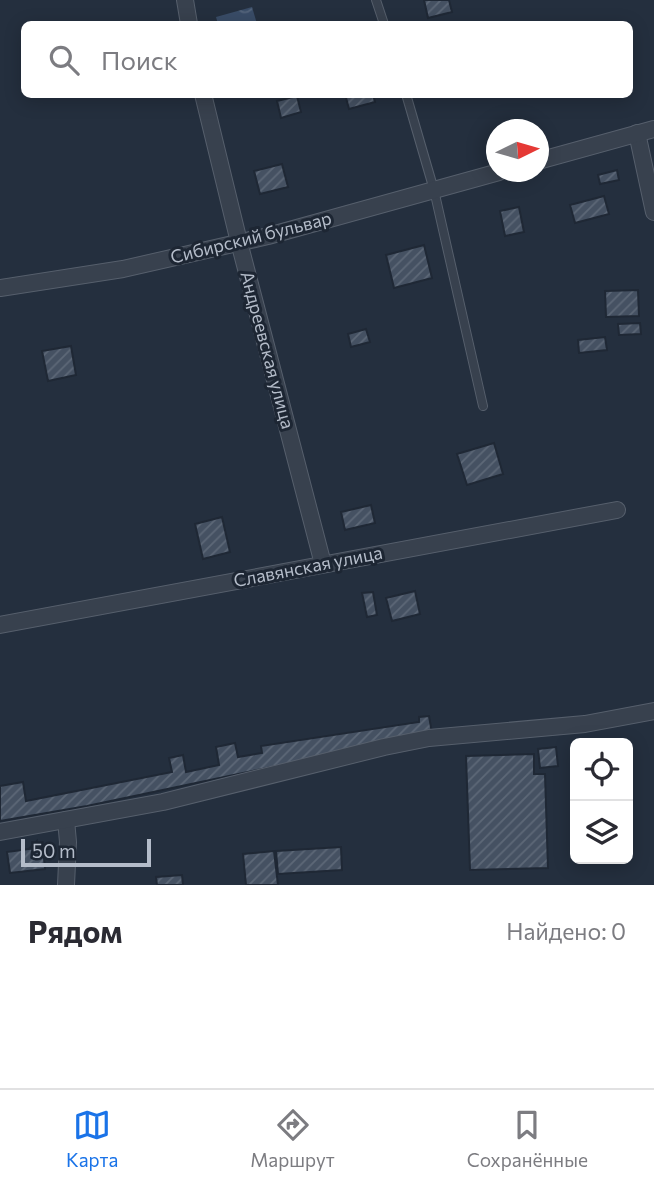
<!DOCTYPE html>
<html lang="ru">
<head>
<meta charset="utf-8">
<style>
  :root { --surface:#fff; --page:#f2f2f3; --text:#2b2b33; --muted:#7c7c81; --line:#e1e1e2; --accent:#1a73e8 }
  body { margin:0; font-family:Commissioner,sans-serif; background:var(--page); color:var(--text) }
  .controls { position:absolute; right:21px; bottom:21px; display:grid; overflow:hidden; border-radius:10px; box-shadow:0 4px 18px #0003 }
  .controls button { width:63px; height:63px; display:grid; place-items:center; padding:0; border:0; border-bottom:2px solid var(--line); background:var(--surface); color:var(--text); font:35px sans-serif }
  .compass { position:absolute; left:486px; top:119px; width:63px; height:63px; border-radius:50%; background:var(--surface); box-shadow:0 4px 18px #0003; rotate:85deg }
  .scale { position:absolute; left:21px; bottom:18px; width:130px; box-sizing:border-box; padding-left:7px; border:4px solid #b4bcc9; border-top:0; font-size:19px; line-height:24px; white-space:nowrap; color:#b4bcc9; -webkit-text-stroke:5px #1d2633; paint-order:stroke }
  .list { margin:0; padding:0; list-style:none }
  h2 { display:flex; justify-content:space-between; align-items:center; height:91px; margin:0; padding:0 28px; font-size:30px }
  h2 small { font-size:23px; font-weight:400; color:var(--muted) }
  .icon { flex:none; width:38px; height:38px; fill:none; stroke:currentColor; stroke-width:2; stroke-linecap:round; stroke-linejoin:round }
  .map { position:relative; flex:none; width:654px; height:885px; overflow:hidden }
  .search { position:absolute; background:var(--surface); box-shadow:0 4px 18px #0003; left:21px; right:21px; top:21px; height:77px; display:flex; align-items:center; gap:18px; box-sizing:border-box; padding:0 24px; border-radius:10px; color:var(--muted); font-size:26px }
  .sheet { height:203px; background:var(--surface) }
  nav { display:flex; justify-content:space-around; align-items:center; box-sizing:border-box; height:98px; border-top:2px solid var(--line); background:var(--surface); font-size:19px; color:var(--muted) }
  nav a { display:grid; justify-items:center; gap:4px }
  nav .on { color:var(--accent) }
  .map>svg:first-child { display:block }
  .water { fill:url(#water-waves) }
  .building { fill:url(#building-hatch); stroke:#1f2835; stroke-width:2 }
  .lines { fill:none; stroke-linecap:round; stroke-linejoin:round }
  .lane-casing { stroke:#565f6c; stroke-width:10 }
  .street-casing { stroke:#565f6c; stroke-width:18 }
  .lane { stroke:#38414e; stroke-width:8 }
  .street { stroke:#38414e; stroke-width:16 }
  .labels { text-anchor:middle; stroke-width:6; stroke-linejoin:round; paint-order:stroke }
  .street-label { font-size:18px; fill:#b4bcc9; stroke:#1d2633 }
</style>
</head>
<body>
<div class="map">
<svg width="654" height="885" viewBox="0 0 654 885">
  <defs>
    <pattern id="water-waves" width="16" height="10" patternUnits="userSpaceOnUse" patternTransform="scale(1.75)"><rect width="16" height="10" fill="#394c67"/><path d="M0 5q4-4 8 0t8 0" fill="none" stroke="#53647b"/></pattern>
    <pattern id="building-hatch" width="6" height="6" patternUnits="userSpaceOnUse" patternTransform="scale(1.75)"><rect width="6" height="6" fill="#455162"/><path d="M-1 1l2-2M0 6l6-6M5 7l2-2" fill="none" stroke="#5d6877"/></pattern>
  </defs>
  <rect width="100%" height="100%" fill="#242f3e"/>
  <polygon class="water" points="252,7 257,24 218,24 216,17"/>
  <g class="building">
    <polygon points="424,0 449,0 452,12 428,18"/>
    <polygon points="345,94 373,94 375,102 349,109"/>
    <polygon points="297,96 301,112 281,118 277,101"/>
    <polygon points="282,164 288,187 260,194 254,171"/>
    <polygon points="617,170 619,180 600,184 598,175"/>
    <polygon points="604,196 609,214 575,223 570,205"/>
    <polygon points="519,207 524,232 505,236 500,211"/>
    <polygon points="424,245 432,278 394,288 386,255"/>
    <polygon points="638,290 639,316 606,317 605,291"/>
    <polygon points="640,323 641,334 619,335 618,324"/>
    <polygon points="366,329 370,342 351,347 348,334"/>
    <polygon points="605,337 607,350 579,353 578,340"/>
    <polygon points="71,346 76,375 48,381 42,351"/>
    <polygon points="494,443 503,474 467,485 457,454"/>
    <polygon points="371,505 375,523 345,530 341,512"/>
    <polygon points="222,517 230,552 203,559 195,524"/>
    <polygon points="415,591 420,614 392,621 386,598"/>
    <polygon points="373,592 377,615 367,617 362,593"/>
    <polygon points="429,716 432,733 87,806 0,821 0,786 23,782 26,801 172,772 169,758 183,755 186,772 219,765 216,747 235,743 238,757 262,753 261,746 419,722 419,717"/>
    <polygon points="556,747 558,766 540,768 538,749"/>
    <polygon points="534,754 534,774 545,774 548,868 470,870 466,756"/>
    <polygon points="43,847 45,869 10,873 7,852"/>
    <polygon points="341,847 342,870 278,874 276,851"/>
    <polygon points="274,851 278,885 246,885 243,854"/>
    <polygon points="182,875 183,885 157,885 156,877"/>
  </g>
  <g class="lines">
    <g class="lane-casing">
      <g id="lane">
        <polyline points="376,0 384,24"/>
        <polyline points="406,94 434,190 483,406"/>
      </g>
    </g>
    <g class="street-casing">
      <g id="street">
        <polyline points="185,0 189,24"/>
        <polyline points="203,94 239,242 323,564"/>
        <polyline points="637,133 654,212"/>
        <polyline points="538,161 654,129"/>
        <polyline points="0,288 123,269 268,236 499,172"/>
        <polyline points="0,625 617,510"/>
        <polyline points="66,820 68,842 66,885"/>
        <polyline points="0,832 163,802 384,747 429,738 585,724 654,711"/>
      </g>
    </g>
    <use href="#lane" class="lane"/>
    <use href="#street" class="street"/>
  </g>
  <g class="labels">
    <g class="street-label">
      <text transform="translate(251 238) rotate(-14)" y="6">Сибирский бульвар</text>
      <text transform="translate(267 350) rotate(75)" y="6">Андреевская улица</text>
      <text transform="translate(308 567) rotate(-11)" y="6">Славянская улица</text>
    </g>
  </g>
</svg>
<div class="controls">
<button><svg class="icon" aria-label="locate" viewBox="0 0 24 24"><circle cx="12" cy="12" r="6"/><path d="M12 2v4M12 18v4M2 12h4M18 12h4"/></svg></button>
<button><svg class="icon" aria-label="layers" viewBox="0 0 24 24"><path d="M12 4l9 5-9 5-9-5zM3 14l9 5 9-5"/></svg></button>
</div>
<svg class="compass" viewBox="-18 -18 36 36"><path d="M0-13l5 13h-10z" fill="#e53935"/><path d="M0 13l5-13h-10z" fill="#7c7c81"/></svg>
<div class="scale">50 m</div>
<div class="search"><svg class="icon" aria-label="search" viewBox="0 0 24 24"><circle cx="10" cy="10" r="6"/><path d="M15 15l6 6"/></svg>Поиск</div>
</div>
<section class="sheet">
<h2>Рядом<small>Найдено: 0</small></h2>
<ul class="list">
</ul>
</section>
<nav>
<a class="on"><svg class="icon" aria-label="map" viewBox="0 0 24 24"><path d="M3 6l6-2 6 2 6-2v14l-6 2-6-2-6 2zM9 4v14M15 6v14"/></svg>Карта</a>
<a><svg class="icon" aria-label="directions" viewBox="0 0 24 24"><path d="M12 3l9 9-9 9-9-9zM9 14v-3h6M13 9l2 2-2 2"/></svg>Маршрут</a>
<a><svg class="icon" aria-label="saved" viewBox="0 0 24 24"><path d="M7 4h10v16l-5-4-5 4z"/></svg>Сохранённые</a>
</nav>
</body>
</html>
